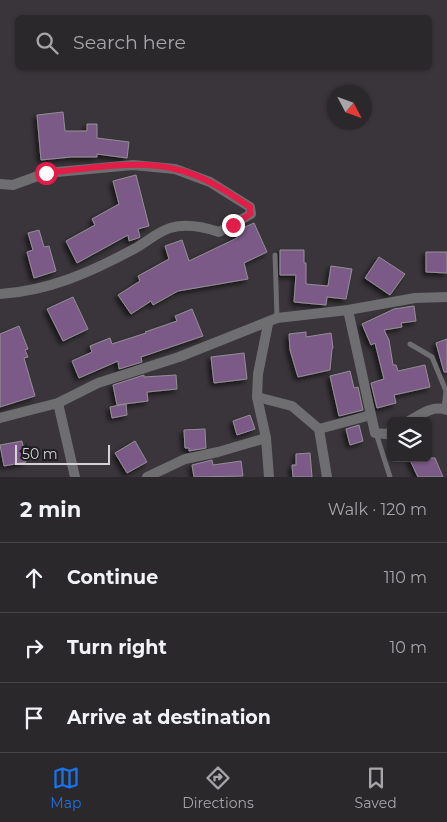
<!DOCTYPE html>
<html lang="en">
<head>
<meta charset="utf-8">
<style>
  :root { --surface:#2b282c; --page:#333034; --text:#f1f3f6; --muted:#a6a6a9; --line:#474448; --accent:#1a73e8 }
  body { margin:0; font-family:Montserrat,sans-serif; background:var(--page); color:var(--text) }
  .controls { position:absolute; right:15px; bottom:15px; display:grid; overflow:hidden; border-radius:8px; box-shadow:0 1px 4px #0004 }
  .controls button { width:45px; height:45px; display:grid; place-items:center; padding:0; border:0; border-bottom:1px solid var(--line); background:var(--surface); color:var(--text); font:25px sans-serif }
  .compass { position:absolute; left:327px; top:85px; width:45px; height:45px; border-radius:50%; background:var(--surface); box-shadow:0 1px 4px #0004; rotate:131deg }
  .scale { position:absolute; left:15px; bottom:12px; width:95px; box-sizing:border-box; padding-left:5px; border:2px solid #d4d2d4; border-top:0; font-size:14px; line-height:18px; white-space:nowrap; color:#d4d2d4; -webkit-text-stroke:4px #1f1e20; paint-order:stroke }
  .stop { position:absolute; width:15px; height:15px; margin:-11px; border:4px solid #e11d48; border-radius:50%; background:#fff }
  .stop.end { background:#e11d48; border-color:#fff; box-shadow:0 1px 5px #0008 }
  .list { margin:0; padding:0; list-style:none }
  h2 { display:flex; justify-content:space-between; align-items:center; height:65px; margin:0; padding:0 20px; font-size:21px }
  h2 small { font-size:16px; font-weight:400; color:var(--muted) }
  .list li { display:grid; grid-template-columns:32px 1fr auto; gap:15px; align-items:center; box-sizing:border-box; height:70px; padding:0 20px; border-top:1px solid var(--line) }
  .list b { display:block; font-size:19px; white-space:nowrap }
  .list em { font-size:16px; font-style:normal; color:var(--muted) }
  .icon { flex:none; width:28px; height:28px; fill:none; stroke:currentColor; stroke-width:2; stroke-linecap:round; stroke-linejoin:round }
  .map { position:relative; flex:none; width:447px; height:477px; overflow:hidden }
  .search { position:absolute; background:var(--surface); box-shadow:0 1px 4px #0004; left:15px; right:15px; top:15px; height:55px; display:flex; align-items:center; gap:12px; box-sizing:border-box; padding:0 18px; border-radius:8px; color:var(--muted); font-size:19px }
  .sheet { height:275px; background:var(--surface) }
  nav { display:flex; justify-content:space-around; align-items:center; box-sizing:border-box; height:70px; border-top:1px solid var(--line); background:var(--surface); font-size:14px; color:var(--muted) }
  nav a { display:grid; justify-items:center; gap:2px }
  nav .on { color:var(--accent) }
  .map>svg:first-child { display:block }
  .building { fill:#7c5a87; stroke:#938f95; filter:url(#shadow) }
  .lines { fill:none; stroke-linecap:round; stroke-linejoin:round }
  .service { stroke:#6e6d6f; stroke-width:5 }
  .minor { stroke:#6e6d6f; stroke-width:10 }
  .route { stroke:#e11d48; stroke-width:6 }
</style>
</head>
<body>
<div class="map">
<svg width="447" height="477" viewBox="0 0 447 477">
  <defs>
    <filter id="shadow"><feDropShadow dx="-3" dy="3" stdDeviation="2.5" flood-color="#0009"/></filter>
  </defs>
  <rect width="100%" height="100%" fill="#39353a"/>
  <g class="building">
    <polygon points="63,112 65,131 87,131 87,124 97,124 97,138 129,142 127,158 97,154 97,157 71,157 41,160 37,115"/>
    <polygon points="136,175 149,226 138,229 140,237 138,238 129,241 128,235 77,263 66,241 95,225 92,219 119,204 113,181"/>
    <polygon points="254,223 267,252 244,263 248,279 178,291 153,305 151,301 131,314 118,295 140,281 138,276 169,259 165,246 182,240 189,261 237,238 234,232"/>
    <polygon points="39,230 44,247 49,246 56,271 34,278 27,252 33,250 28,233"/>
    <polygon points="280,250 304,250 304,263 306,263 306,284 328,286 331,266 352,269 346,299 327,297 326,305 294,302 296,275 280,275"/>
    <polygon points="426,252 447,252 447,273 426,272"/>
    <polygon points="379,257 405,274 390,295 365,278"/>
    <polygon points="73,297 88,329 63,341 47,309"/>
    <polygon points="414,306 416,321 401,323 402,327 384,330 389,340 393,365 396,365 398,371 425,365 430,387 394,395 396,403 377,408 371,383 384,379 375,343 371,345 362,324 394,309"/>
    <polygon points="192,309 203,336 141,357 142,362 119,369 118,361 79,378 72,361 92,352 90,346 110,338 112,344 146,333 145,332 177,321 175,316"/>
    <polygon points="19,326 28,349 25,350 28,357 24,358 35,396 0,407 0,334"/>
    <polygon points="306,332 306,337 331,333 333,348 332,349 330,370 298,377 290,350 289,334"/>
    <polygon points="447,339 447,372 444,372 436,343"/>
    <polygon points="244,353 247,379 214,383 211,357"/>
    <polygon points="350,371 354,388 358,387 363,410 339,416 330,376"/>
    <polygon points="144,375 144,377 176,375 177,389 147,392 148,401 117,405 113,385"/>
    <polygon points="126,404 127,415 112,418 110,407"/>
    <polygon points="250,415 255,429 237,435 233,421"/>
    <polygon points="359,425 363,441 350,445 346,429"/>
    <polygon points="205,429 206,448 189,451 189,448 185,448 184,430"/>
    <polygon points="22,441 26,462 4,466 0,445"/>
    <polygon points="135,441 147,462 127,473 115,453"/>
    <polygon points="310,453 312,477 293,477 292,465 296,465 296,454"/>
    <polygon points="409,458 435,458 443,477 418,477"/>
    <polygon points="212,460 213,465 241,461 243,476 194,477 192,465"/>
  </g>
  <g class="lines">
    <g class="service">
      <polyline points="275,255 277,318"/>
      <polyline points="410,344 432,357 446,391 444,408"/>
      <polyline points="376,433 390,477"/>
    </g>
    <g class="minor">
      <path d="M0,184L13,185L46,173L133,165L175,169L210,182L250,207L251,214L219,232C204,227 186,223 170,228C159,231 145,243 134,249C91,272 49,291 0,294"/>
      <polyline points="348,310 375,433 386,434 391,432"/>
      <polyline points="268,324 258,374 257,397 266,438 269,477"/>
      <polyline points="257,397 292,406 319,429 327,477"/>
      <polyline points="58,403 75,477"/>
      <polyline points="0,418 58,403 98,383 179,357 277,318 348,310 415,298 447,297"/>
      <path d="M409,421C421,414 433,405 447,410"/>
      <polyline points="319,429 371,415"/>
      <polyline points="147,477 185,459 218,452 266,438"/>
    </g>
  </g>
  <g class="lines">
    <path class="route" d="M46,173C86,169 136,159 175,169C203,175 228,192 250,207V214L233,225"/>
  </g>
</svg>
<div class="controls">
<button><svg class="icon" aria-label="layers" viewBox="0 0 24 24"><path d="M12 4l9 5-9 5-9-5zM3 14l9 5 9-5"/></svg></button>
</div>
<svg class="compass" viewBox="-18 -18 36 36"><path d="M0-13l5 13h-10z" fill="#e53935"/><path d="M0 13l5-13h-10z" fill="#a6a6a9"/></svg>
<div class="scale">50 m</div>
<div class="stop" style="left:46px;top:173px"></div>
<div class="stop end" style="left:233px;top:225px"></div>
<div class="search"><svg class="icon" aria-label="search" viewBox="0 0 24 24"><circle cx="10" cy="10" r="6"/><path d="M15 15l6 6"/></svg>Search here</div>
</div>
<section class="sheet">
<h2>2 min<small>Walk · 120 m</small></h2>
<ul class="list">
<li><svg class="icon" aria-label="ahead" viewBox="0 0 24 24"><path d="M12 20V5M6 11l6-6 6 6"/></svg><div><b>Continue</b></div><em>110 m</em></li>
<li><svg class="icon" aria-label="right" viewBox="0 0 24 24"><path d="M7 20v-9h11M14 6l5 5-5 5"/></svg><div><b>Turn right</b></div><em>10 m</em></li>
<li><svg class="icon" aria-label="arrive" viewBox="0 0 24 24"><path d="M6 21V4h12l-3 4 3 4H6"/></svg><div><b>Arrive at destination</b></div></li>
</ul>
</section>
<nav>
<a class="on"><svg class="icon" aria-label="map" viewBox="0 0 24 24"><path d="M3 6l6-2 6 2 6-2v14l-6 2-6-2-6 2zM9 4v14M15 6v14"/></svg>Map</a>
<a><svg class="icon" aria-label="directions" viewBox="0 0 24 24"><path d="M12 3l9 9-9 9-9-9zM9 14v-3h6M13 9l2 2-2 2"/></svg>Directions</a>
<a><svg class="icon" aria-label="saved" viewBox="0 0 24 24"><path d="M7 4h10v16l-5-4-5 4z"/></svg>Saved</a>
</nav>
</body>
</html>
